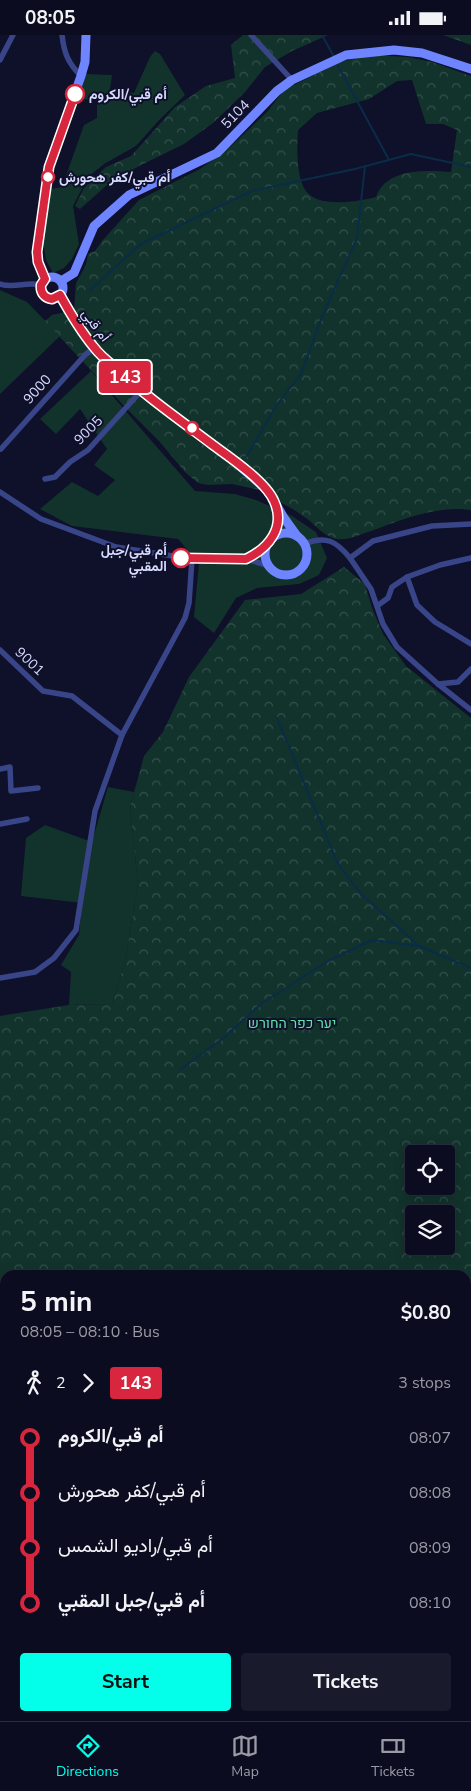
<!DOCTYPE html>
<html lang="en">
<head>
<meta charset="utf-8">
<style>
	:root { --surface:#0b0c1f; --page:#191a2c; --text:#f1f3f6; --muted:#9a9ba4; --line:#2b2c3d; --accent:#03ffe9 }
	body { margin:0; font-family:"Nunito Sans",Vazirmatn,Heebo,sans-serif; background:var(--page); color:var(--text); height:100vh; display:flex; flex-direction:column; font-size:19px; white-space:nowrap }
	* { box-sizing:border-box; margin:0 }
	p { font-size:16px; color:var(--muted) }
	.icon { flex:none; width:28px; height:28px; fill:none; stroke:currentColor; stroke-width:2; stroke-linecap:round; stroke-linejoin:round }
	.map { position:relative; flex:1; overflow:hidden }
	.panel { position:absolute; left:0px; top:1235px; width:471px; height:451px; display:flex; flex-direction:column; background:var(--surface); border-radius:15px 15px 0 0; box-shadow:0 2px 12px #0003,0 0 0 1px var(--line) }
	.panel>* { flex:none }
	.badge { padding:0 10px; border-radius:4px; font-size:18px; line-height:32px }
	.tools { position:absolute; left:405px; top:1110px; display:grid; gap:10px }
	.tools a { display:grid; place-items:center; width:50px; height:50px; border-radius:5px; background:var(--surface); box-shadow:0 2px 12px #0003,0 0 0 1px var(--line); font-size:25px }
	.map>.badge { position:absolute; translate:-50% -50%; box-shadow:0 0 0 2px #fff }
	.legs { display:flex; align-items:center; gap:8px; height:55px; padding:0 20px; font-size:16px }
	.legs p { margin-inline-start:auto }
	.overview { display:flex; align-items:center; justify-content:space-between; height:85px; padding:0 20px }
	h1 { font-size:28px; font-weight:700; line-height:38px }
	.action { display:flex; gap:10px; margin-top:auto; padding:10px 20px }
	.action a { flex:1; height:58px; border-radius:5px; background:var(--accent); color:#111; font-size:20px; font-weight:700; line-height:58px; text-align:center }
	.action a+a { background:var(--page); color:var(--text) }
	ul { padding:0 20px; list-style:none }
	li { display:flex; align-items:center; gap:18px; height:55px; font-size:19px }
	li i { display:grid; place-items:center; width:8px; height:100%; margin:0 6px; background:currentColor }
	li i::after { content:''; width:12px; height:12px; margin:-6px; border:4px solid; border-radius:50%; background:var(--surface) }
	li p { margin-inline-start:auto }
	li:first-child i { background:linear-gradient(#0000 50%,currentColor 0) }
	li:last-child i { background:linear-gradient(currentColor 50%,#0000 0) }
	.status { display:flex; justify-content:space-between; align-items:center; height:35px; padding:0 25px; background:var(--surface); direction:ltr }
	.status svg { height:14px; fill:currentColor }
	.tab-bar { display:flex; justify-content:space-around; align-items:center; height:70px; border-top:1px solid var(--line); background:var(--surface); font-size:14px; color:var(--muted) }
	.tab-bar a { display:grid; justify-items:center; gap:2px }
	.tab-bar .active { color:var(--accent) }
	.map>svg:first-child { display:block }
	.green { fill:#12332c }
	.forest { fill:url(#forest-crowns); fill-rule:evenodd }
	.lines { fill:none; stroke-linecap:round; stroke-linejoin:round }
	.stream { stroke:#092c48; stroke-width:2 }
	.street { stroke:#394589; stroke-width:5.5 }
	.secondary { stroke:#6e85ff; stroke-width:9 }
	.line-1-casing { stroke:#fff; stroke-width:11 }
	.line-1 { stroke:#d7263d; stroke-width:8 }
	.stop-1-dot { fill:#fff; stroke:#d7263d; stroke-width:2.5 }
	.labels { text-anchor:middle; stroke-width:4; stroke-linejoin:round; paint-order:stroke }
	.stop-label { font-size:14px; font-weight:bold; fill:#d7daff; stroke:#0f1029; text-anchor:start }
	.street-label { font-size:14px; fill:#d7daff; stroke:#0f1029 }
	.park-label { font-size:14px; fill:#5ee4a9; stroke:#0f1029 }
</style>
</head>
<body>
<div class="status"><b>08:05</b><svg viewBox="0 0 49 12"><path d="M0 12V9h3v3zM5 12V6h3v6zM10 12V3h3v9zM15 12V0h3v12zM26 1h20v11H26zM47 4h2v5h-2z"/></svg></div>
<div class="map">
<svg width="471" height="1686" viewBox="0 0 471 1686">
	<defs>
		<pattern id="forest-crowns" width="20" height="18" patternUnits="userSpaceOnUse" patternTransform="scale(1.25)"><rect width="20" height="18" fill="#12332c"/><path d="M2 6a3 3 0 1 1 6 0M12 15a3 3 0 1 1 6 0" fill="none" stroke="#34504c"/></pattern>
	</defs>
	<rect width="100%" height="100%" fill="#0f1029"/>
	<g class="green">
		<polygon points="155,16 160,19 185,60 161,83 136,111 104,129 88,142 73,171 79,209 72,224 64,233 53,238 46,225 43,207 51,154 62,152 84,90 97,83 97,65 79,64 86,39 112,40 110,54 134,58 150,22"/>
		<polygon points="0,255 27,267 60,301 0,359"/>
		<polygon points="91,336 195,456 235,459 256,465 292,481 316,497 327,523 319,540 299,549 257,553 236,563 214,598 194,582 199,528 178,504 72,491 40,474 72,447 98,461 115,445 94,430 107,414 80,374 56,399 40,384"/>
		<polygon points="108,752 134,757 130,772 138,849 125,926 112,969 69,970 71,937 61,930 79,900 82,868 21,861 26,803 45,790 92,807"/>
	</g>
	<g class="forest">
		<polygon points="243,0 328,0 292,16 265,32 245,57 213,88 184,109 139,131 107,150 80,174 75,171 84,153 94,143 106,132 131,121 175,72 206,51 235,43 231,10"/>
		<polygon points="443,0 471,0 471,10"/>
		<path d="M 369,20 L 408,22 L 432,27 L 471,41 L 471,475 C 439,470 403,484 374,495 C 363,498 349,506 337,504 C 324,502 316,490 306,483 C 293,473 280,467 266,461 L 269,457 L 232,449 L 208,450 L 198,448 L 185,437 L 159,406 L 126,373 L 45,286 L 52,280 L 74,275 L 76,248 L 86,230 L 88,219 L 95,216 L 102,206 L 139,165 L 200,134 L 230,112 L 267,77 L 284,55 L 340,27 ZM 412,45 L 426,89 L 443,89 L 457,95 L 451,137 C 426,135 386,133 376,162 C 357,167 314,174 304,153 C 296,138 297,110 298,95 L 317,78 L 369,64 L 397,46 Z"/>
		<path d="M 344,532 L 365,549 L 372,573 L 383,599 L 406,631 L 471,683 L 471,1686 L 63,1686 L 62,1681 L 466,1681 L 466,1240 L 5,1240 L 5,1681 L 59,1681 L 54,1686 L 0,1686 L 0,981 L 69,970 L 112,969 L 125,926 L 138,849 L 130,772 L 144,721 L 163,697 L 189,642 L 245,565 L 301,559 ZM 414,1119 L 446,1119 L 446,1151 L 414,1151 ZM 414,1179 L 446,1179 L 446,1211 L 414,1211 Z"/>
	</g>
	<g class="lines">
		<g class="stream">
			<polyline points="322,0 334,22"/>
			<polyline points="337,29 388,123"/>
			<polyline points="90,255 141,209 252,156 355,134 411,119 471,132"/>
			<polyline points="247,421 276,371 301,339 322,282 357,203 365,131"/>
			<polyline points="277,683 338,829 361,859 418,910"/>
			<polyline points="180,1035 222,1004 261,969 328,926 372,905 419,911 471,933"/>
			<polyline points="466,1307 471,1307"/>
			<polyline points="466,1604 471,1606"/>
		</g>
		<g class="street">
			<path d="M 62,0 C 64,18 68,28 81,41"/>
			<polyline points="251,0 292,45"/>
			<polyline points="0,25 13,0"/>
			<path d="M 0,249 C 14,254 27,246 41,250"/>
			<polyline points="1,414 85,320 94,313"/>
			<polyline points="45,444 55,442 70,427 88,415 141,356"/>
			<polyline points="0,457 41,484 116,512 192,524 246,524 266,530 273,535"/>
			<path d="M 304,509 C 326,500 336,506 350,523 L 373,506 L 432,491 L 471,489"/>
			<polyline points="350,523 371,554 383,589 397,612 438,649 458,647 471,634"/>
			<polyline points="246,524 256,519 268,509"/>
			<polyline points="407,542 440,530 471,523"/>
			<polyline points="377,571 388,563 392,552 407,542 417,570 435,587 471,609"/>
			<polyline points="0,615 43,656 72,661 122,700"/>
			<polyline points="438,649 471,675"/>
			<polyline points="0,734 10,732 11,756 38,753"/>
			<polyline points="0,789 27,784"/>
			<polyline points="0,943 35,937 54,923 76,895 95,776 122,700 185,583 189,568 192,524"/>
		</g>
		<g class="secondary">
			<circle cx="52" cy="253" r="11"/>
			<polyline points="45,244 38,227 37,217 49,132 81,41 85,27 86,0"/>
			<polyline points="61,246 74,238 94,191 129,160 217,118 277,56 292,45 346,20 394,15 422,18 471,34"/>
			<polyline points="61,260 70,277 94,313 141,356 235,427 269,457 284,483 297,501"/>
			<circle cx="286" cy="519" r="21"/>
			<path d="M 273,503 C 278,494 280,485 277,475"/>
		</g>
	</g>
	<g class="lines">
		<g class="line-1-casing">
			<path id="line-1" d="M 75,59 L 49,132 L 37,217 L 38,227 L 45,244 L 41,250 C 40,258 45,263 52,264 L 60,260 C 70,278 80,295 93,311 C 99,319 107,326 115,332 C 145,361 180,385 213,410 C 231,423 266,447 274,466 C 286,492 269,513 246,524 L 181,523"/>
		</g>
		<use href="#line-1" class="line-1"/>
	</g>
	<g class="stop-1-dot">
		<circle cx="75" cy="59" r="9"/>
		<circle cx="48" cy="142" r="6"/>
		<circle cx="192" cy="393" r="6"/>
		<circle cx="181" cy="523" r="9"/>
	</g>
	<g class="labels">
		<g class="stop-label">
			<text x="89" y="64">أم قبي/الكروم</text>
			<text x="59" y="147">أم قبي/كفر هحورش</text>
			<text x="167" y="520" text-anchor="end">أم قبي/جبل<tspan x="167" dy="16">المقبي</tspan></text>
		</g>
		<g class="street-label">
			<text transform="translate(235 79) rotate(-46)" y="5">5104</text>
			<text transform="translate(96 290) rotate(53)" y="5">أم قبي</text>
			<text transform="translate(37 354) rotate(-48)" y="5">9000</text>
			<text transform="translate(88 395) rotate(-45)" y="5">9005</text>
			<text transform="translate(30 626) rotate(43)" y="5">9001</text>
		</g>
		<g class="park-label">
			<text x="292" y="993">יער כפר החורש</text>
		</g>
	</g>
</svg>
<div class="tools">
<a><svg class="icon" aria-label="locate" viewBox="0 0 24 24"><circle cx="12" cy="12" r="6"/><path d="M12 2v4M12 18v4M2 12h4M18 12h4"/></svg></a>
<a><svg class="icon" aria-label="layers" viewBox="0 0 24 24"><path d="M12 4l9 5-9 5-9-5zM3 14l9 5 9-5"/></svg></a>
</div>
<b class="badge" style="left:125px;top:342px;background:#d7263d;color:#fff">143</b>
<section class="panel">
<div class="overview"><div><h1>5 min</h1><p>08:05 – 08:10 · Bus</p></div><b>$0.80</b></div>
<div class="legs"><svg class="icon" aria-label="walk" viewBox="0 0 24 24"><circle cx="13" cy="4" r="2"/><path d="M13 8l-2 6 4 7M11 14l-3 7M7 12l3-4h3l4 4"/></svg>2<svg class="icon" aria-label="forward" viewBox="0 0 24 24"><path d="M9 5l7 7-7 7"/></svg><b class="badge" style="background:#d7263d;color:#fff">143</b><p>3 stops</p></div>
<ul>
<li><i style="color:#d7263d"></i><b>أم قبي/الكروم</b><p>08:07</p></li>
<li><i style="color:#d7263d"></i><span>أم قبي/كفر هحورش</span><p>08:08</p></li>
<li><i style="color:#d7263d"></i><span>أم قبي/راديو الشمس</span><p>08:09</p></li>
<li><i style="color:#d7263d"></i><b>أم قبي/جبل المقبي</b><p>08:10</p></li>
</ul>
<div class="action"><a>Start</a><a>Tickets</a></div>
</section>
</div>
<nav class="tab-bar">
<a class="active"><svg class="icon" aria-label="directions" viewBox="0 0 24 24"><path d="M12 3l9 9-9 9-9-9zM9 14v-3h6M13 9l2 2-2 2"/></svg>Directions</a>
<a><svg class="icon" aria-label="map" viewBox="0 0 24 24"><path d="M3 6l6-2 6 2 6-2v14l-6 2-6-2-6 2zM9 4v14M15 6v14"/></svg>Map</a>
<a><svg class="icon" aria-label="tickets" viewBox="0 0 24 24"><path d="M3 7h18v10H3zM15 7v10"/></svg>Tickets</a>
</nav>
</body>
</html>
